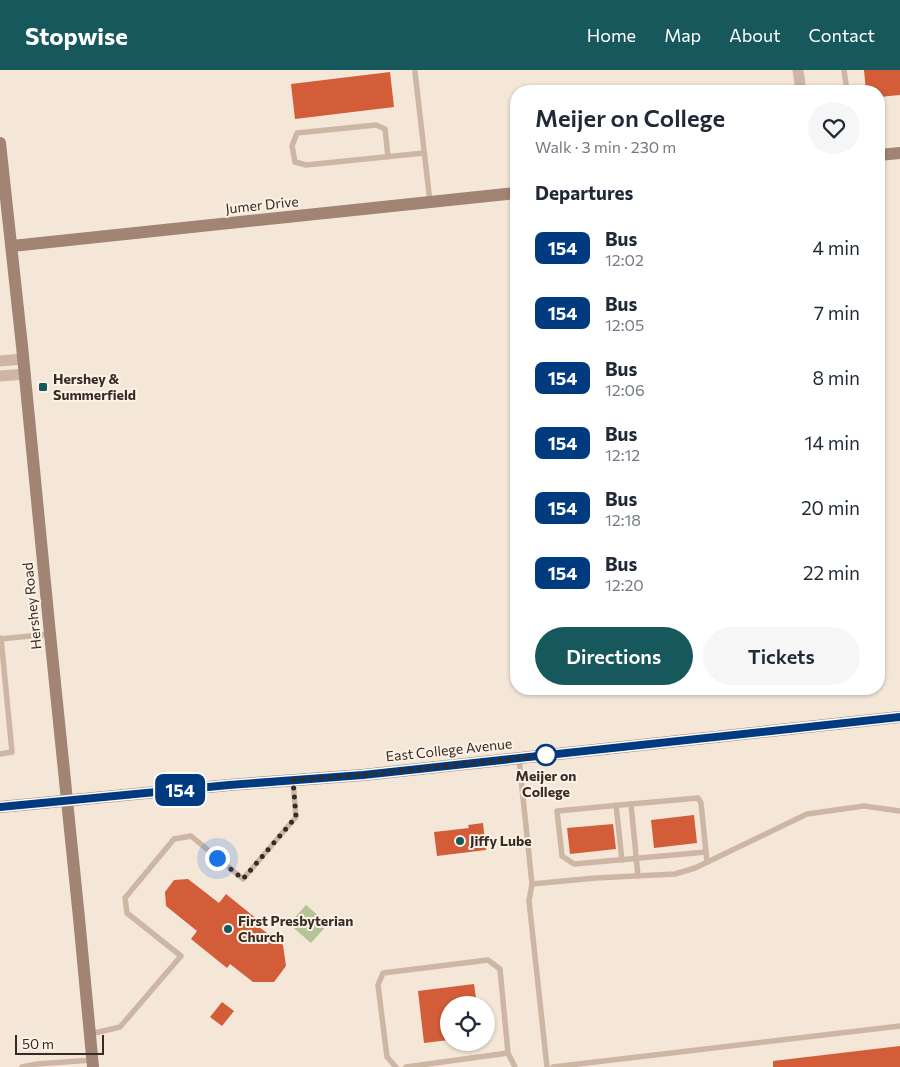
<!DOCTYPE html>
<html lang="en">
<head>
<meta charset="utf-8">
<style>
	:root { --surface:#fff; --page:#f6f6f7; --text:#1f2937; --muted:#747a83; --accent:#17585c }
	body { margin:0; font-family:Commissioner,sans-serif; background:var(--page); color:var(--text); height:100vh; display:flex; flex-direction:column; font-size:19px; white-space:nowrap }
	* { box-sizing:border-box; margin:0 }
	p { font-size:16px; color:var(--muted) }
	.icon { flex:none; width:28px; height:28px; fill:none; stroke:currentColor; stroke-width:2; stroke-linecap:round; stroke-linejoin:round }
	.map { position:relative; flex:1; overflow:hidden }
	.details { position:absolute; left:510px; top:15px; width:375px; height:610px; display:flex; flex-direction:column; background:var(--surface); border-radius:20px; box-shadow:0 1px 4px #0004 }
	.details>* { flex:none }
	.badge { padding:0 10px; border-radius:8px; font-size:18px; line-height:32px }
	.fabs { position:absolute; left:440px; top:926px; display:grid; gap:10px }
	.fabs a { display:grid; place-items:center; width:55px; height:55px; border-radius:50%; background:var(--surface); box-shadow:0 1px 4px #0004; font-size:25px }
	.scale { position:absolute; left:15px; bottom:12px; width:89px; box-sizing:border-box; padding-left:5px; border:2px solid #372b26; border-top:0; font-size:14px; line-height:18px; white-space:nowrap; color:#372b26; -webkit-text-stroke:4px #fbf1e5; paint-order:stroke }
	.you { position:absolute; width:25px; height:25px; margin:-12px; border:4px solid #fff; border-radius:50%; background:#1a73e8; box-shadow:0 0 0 8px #1a73e833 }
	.map>.badge { position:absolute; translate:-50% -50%; box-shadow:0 0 0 2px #fff }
	h2 { padding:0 25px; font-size:19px; line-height:45px }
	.round { display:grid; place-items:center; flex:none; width:52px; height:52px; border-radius:26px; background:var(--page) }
	.head { display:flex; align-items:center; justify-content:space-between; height:85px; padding:0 25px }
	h1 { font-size:24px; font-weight:600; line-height:38px }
	.cta { display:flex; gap:10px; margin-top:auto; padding:10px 25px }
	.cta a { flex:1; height:58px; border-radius:30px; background:var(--accent); color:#fff; font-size:20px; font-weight:600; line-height:58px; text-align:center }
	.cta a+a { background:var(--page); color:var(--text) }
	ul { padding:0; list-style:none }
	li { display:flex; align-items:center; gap:15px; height:65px; padding:0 25px }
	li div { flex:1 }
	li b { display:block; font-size:19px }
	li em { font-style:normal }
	li .badge { min-width:55px; font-weight:700; text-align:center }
	header { display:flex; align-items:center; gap:30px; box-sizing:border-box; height:70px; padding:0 25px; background:var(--accent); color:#fff }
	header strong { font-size:24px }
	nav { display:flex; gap:28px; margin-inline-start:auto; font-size:18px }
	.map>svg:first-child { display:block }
	.green { fill:#b5c497 }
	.building { fill:#d25d38 }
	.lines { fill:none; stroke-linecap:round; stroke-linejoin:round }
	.lane { stroke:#cdb6a3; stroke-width:5.5 }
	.street { stroke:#cdb6a3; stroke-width:11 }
	.secondary { stroke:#a18474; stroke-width:12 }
	.line-casing { stroke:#fff; stroke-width:11 }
	.line { stroke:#003b80; stroke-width:8 }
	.walk { stroke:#372b26; stroke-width:5; stroke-dasharray:0 9 }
	.poi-dot { fill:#17585c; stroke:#fbf1e5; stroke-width:2 }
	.stop-dot { fill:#fff; stroke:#003b80; stroke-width:2.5 }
	.labels { text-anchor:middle; stroke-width:4; stroke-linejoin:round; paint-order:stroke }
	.street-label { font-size:14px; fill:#372b26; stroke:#fbf1e5 }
	.poi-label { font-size:14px; font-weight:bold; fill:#372b26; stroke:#fbf1e5; text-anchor:start }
	.stop-label { font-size:14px; font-weight:bold; fill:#372b26; stroke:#fbf1e5 }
</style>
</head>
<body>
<header>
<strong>Stopwise</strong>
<nav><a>Home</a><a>Map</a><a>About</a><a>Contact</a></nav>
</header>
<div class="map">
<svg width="900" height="997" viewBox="0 0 900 997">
	<rect width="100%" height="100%" fill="#f4e7d8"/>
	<polygon class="green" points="306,835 328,854 311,873 289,854"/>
	<g class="building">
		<polygon points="864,0 900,0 900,25 879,27 879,21 866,21"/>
		<polygon points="390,2 394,37 295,49 291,14"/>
		<polygon points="694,745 697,773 654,778 651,750"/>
		<polygon points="483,753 486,780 437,786 434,762 469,758 468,755"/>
		<polygon points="613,754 616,779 570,784 567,758"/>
		<polygon points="188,809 219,833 226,824 262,853 259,857 283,875 286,896 274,912 253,912 230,894 227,898 191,869 197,861 166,836 165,822 174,810"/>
		<polygon points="474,914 477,935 449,935 449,970 424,973 418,921"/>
		<polygon points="222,932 234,941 222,956 210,947"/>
		<polygon points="900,976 900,997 773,997 773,991"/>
	</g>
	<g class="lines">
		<g class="lane">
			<polyline points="844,0 847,21"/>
			<polyline points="415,2 430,132"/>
			<polyline points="388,87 385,59 376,55 297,63 292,76 295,92 306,95 424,83"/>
			<polyline points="0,569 50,564"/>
			<polyline points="0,684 12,682 1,568"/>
			<polyline points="519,689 532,814 529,831 547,997"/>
			<polyline points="631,734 557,741 562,786 574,794 706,782"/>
			<polyline points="616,735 622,790"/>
			<polyline points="638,806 631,734 698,728 701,733 707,792"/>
			<polyline points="532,814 595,808 675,804 695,798 807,744 864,736 900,741"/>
			<polyline points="90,964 120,957 181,886 127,843 125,828 174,769 191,766 243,809 296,747 293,711"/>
			<polyline points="22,997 37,994 92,990"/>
			<polyline points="396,997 387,987 378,915 383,903 488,890 500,899 508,983 515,997"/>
			<polyline points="406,997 508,983"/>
			<polyline points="553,997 900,956"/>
		</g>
		<g class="street">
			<polyline points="798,0 801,21"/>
			<polyline points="0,291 23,289"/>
			<polyline points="0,306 25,304"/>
		</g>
		<g class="secondary">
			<polyline points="0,73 22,276 50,564 79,848 93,997"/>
			<polyline points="879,85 900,83"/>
			<polyline points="12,176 516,123"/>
			<polyline points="0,737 229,715 363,705 900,647"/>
		</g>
	</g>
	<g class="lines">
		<g class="line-casing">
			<polyline id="line" points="0,737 229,715 363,705 900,647"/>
		</g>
		<use href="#line" class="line"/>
		<polyline class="walk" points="217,788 243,809 296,747 293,710 363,705 546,685"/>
	</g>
	<g class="poi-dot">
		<rect x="38" y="312" width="10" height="10" rx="2.5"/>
		<circle cx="460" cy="771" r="5"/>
		<circle cx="228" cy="859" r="5"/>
	</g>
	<circle class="stop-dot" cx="546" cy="685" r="10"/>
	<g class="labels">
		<g class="street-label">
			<text transform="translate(262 135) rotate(-6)" y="5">Jumer Drive</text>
			<text transform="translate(32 536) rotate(-96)" y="5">Hershey Road</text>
			<text transform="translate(449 680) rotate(-6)" y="5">East College Avenue</text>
		</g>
		<g class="poi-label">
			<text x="53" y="314">Hershey &amp;<tspan x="53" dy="16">Summerfield</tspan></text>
			<text x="470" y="776">Jiffy Lube</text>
			<text x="238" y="856">First Presbyterian<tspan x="238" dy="16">Church</tspan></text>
		</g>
		<g class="stop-label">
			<text x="546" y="711">Meijer on<tspan x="546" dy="16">College</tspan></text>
		</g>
	</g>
</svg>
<div class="fabs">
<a><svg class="icon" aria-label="locate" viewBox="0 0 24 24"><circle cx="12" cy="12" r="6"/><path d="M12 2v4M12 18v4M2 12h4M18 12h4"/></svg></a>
</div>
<div class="scale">50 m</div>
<div class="you" style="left:217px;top:788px"></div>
<b class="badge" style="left:180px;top:720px;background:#003b80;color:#fff">154</b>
<section class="details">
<div class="head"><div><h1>Meijer on College</h1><p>Walk · 3 min · 230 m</p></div><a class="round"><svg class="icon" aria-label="heart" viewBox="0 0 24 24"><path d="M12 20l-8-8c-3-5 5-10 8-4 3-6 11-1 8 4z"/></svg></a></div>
<h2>Departures</h2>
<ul>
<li><span class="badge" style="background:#003b80;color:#fff">154</span><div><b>Bus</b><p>12:02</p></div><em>4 min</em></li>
<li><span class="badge" style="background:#003b80;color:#fff">154</span><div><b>Bus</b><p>12:05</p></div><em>7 min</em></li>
<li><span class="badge" style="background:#003b80;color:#fff">154</span><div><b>Bus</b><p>12:06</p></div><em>8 min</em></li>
<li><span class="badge" style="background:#003b80;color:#fff">154</span><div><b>Bus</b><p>12:12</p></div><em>14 min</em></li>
<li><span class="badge" style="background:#003b80;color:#fff">154</span><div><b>Bus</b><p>12:18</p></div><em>20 min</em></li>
<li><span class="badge" style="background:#003b80;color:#fff">154</span><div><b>Bus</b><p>12:20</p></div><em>22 min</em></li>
</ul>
<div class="cta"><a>Directions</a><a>Tickets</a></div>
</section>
</div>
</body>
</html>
